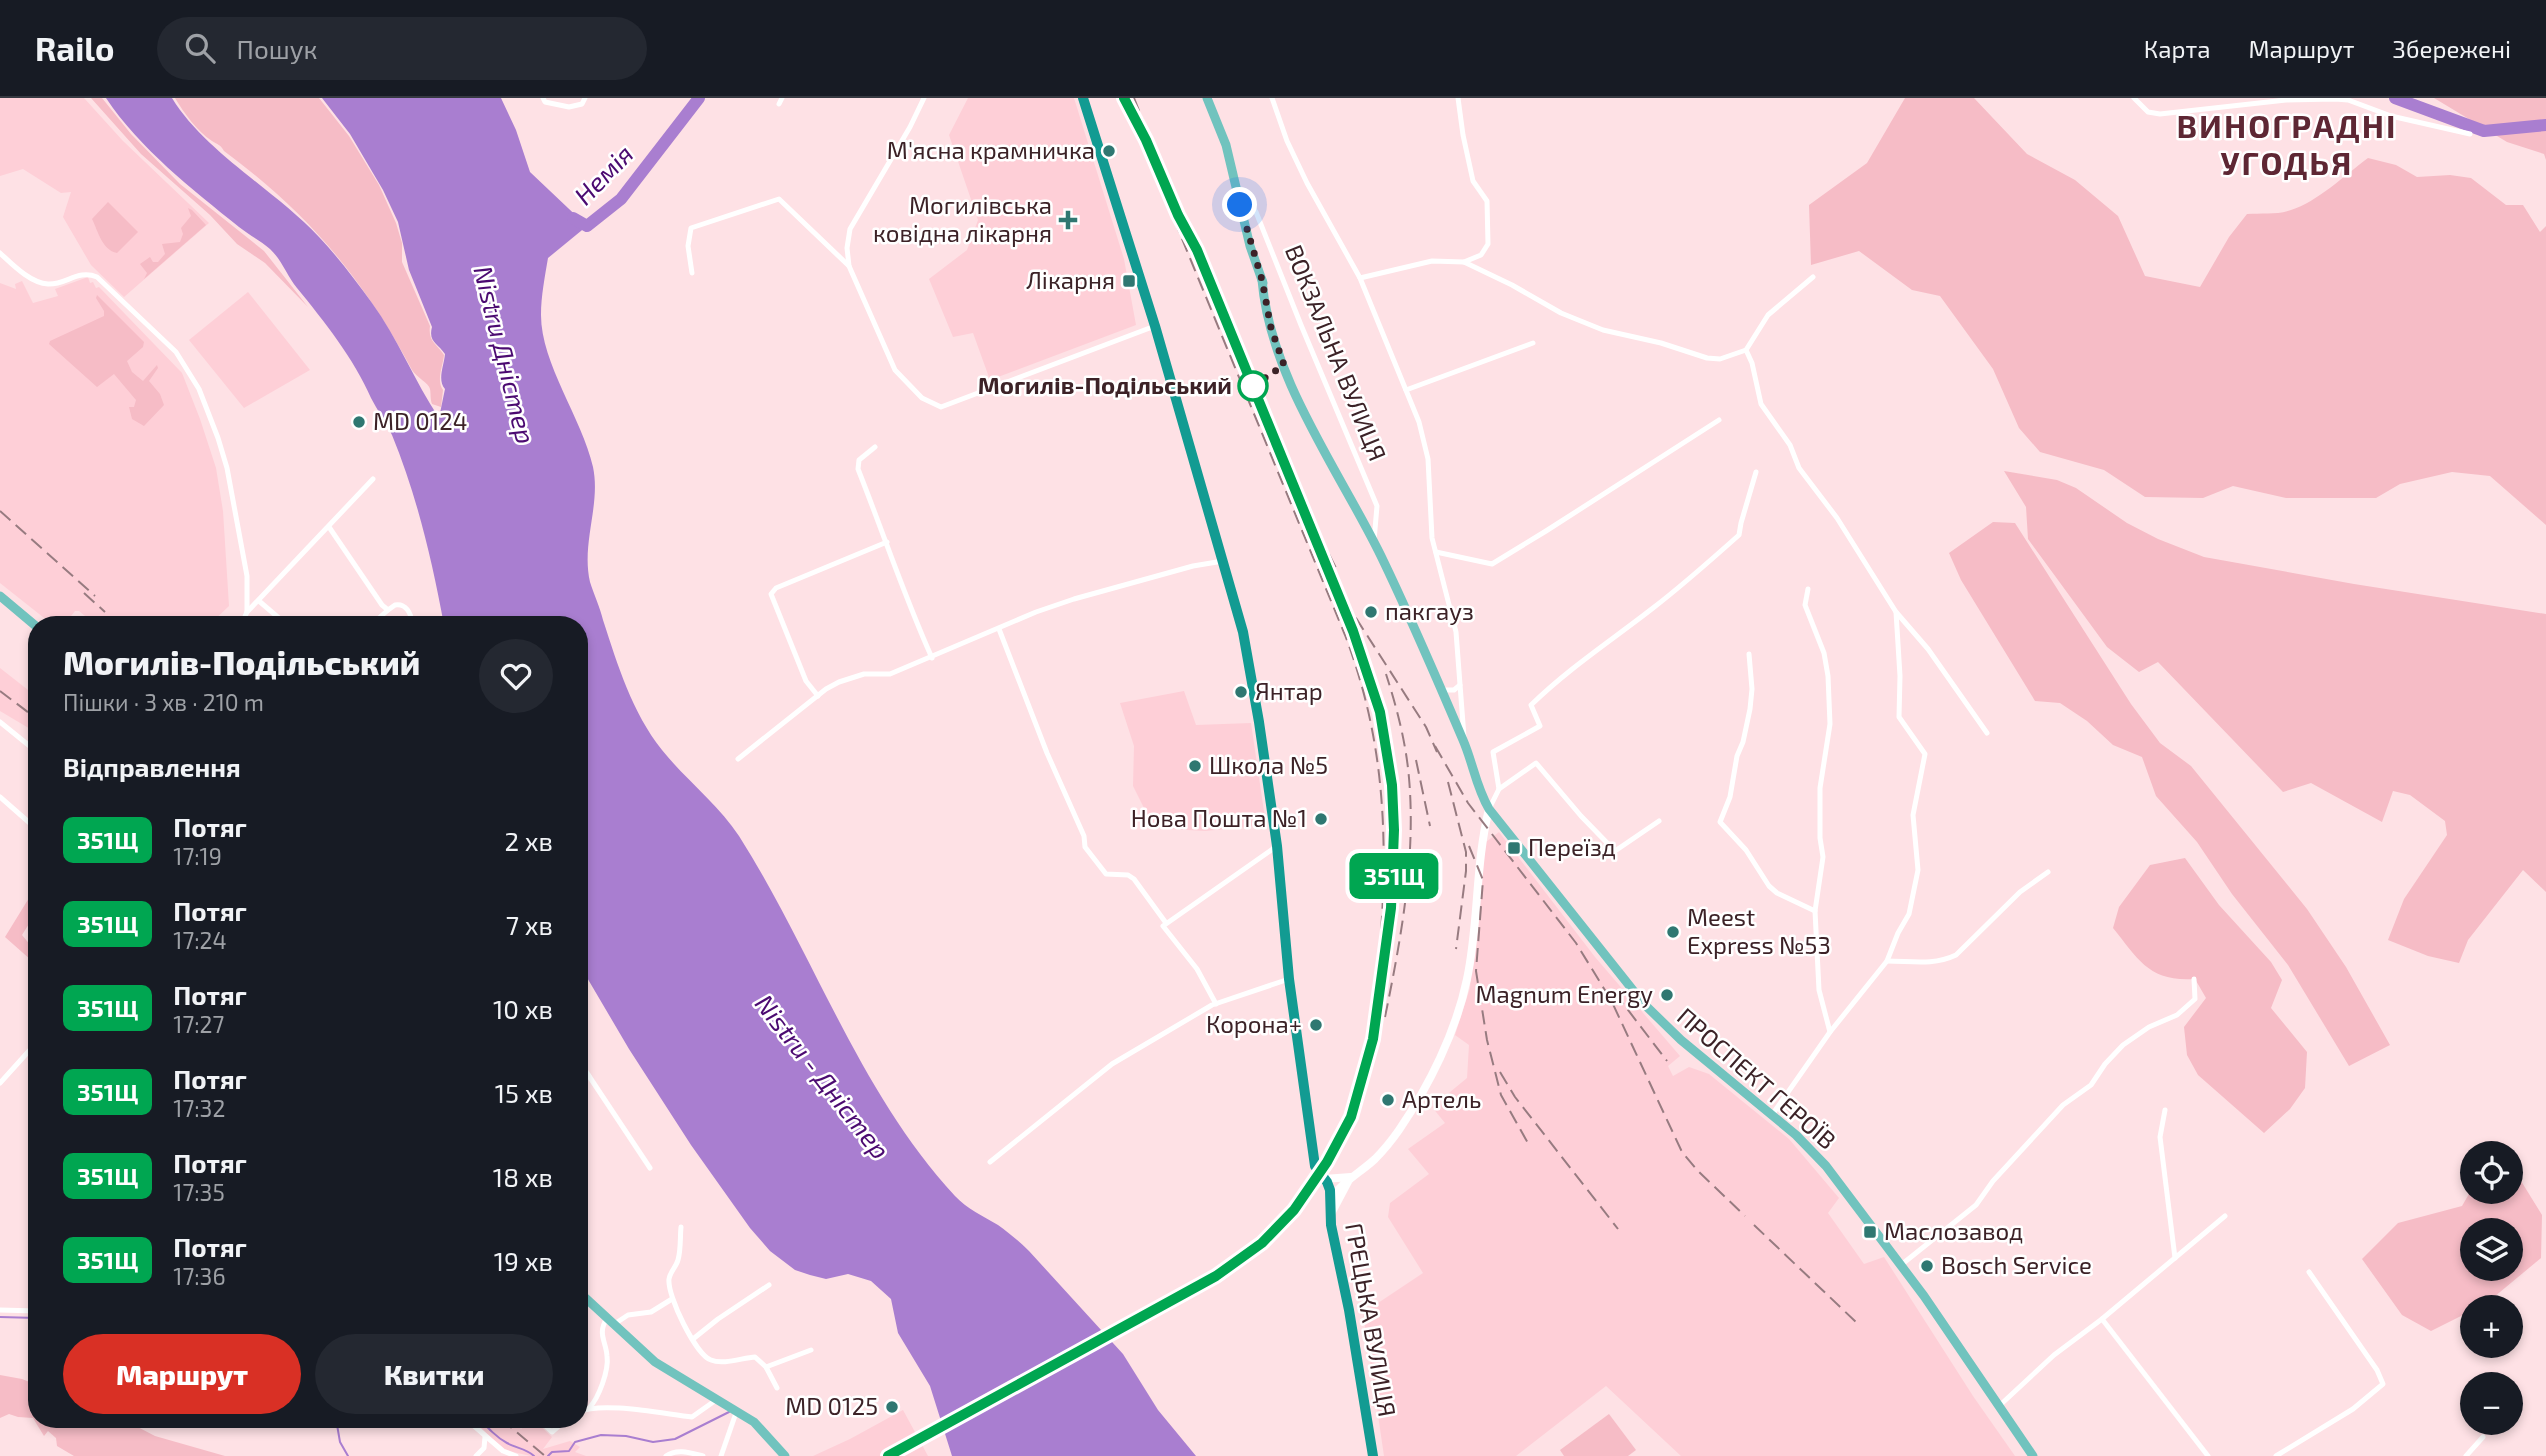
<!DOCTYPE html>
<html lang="uk">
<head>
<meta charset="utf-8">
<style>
	:root { --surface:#171b24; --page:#242831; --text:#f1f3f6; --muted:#9ea1a6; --line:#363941; --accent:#d93025 }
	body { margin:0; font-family:"Exo 2",sans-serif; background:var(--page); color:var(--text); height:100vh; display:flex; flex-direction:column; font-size:26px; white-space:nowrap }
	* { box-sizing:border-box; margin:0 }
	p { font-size:23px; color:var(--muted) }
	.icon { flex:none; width:38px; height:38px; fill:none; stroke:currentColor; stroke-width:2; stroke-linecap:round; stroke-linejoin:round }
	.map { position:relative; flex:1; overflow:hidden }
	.drawer { position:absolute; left:28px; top:518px; width:560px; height:812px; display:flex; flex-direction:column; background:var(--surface); border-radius:28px; box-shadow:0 4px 10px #0003 }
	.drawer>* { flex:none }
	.badge { padding:0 14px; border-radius:10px; font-size:24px; line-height:46px }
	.buttons { position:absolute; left:2460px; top:1043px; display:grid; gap:14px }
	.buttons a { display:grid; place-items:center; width:63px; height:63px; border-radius:50%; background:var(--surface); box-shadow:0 4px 10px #0003; font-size:35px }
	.you { position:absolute; width:35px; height:35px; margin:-18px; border:5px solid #fff; border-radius:50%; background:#1a73e8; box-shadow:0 0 0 10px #1a73e833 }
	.map>.badge { position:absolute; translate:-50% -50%; box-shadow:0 0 0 4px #fff }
	h2 { padding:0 35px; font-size:26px; line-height:63px }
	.round { display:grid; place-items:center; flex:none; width:74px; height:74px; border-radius:37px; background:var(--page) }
	.head { display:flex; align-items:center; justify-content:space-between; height:119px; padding:0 35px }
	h1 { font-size:33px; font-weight:800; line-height:52px }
	.cta { display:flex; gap:14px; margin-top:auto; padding:14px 35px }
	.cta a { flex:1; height:80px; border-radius:42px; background:var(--accent); color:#fff; font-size:28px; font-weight:800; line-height:80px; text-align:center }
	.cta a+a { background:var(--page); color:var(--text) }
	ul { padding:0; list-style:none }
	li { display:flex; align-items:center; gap:21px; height:84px; padding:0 35px }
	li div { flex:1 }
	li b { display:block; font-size:26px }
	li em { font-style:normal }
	li .badge { min-width:77px; font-weight:700; text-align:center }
	header { display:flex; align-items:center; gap:42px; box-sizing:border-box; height:98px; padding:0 35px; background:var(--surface); border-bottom:2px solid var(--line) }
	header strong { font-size:33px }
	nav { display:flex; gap:38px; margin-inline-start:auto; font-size:24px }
	.search { width:490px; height:63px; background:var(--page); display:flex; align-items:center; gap:18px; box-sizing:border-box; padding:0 24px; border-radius:38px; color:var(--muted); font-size:26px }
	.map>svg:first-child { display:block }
	.built { fill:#fecfd7 }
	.green { fill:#f6bcc6; fill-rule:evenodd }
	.water { fill:#a97ed0 }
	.pier { fill:#fee1e5 }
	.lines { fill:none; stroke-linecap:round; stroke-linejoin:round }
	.stream { stroke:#a97ed0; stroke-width:2 }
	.river { stroke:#a97ed0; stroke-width:12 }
	.street { stroke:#fff; stroke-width:5 }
	.secondary { stroke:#fff; stroke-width:8 }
	.primary { stroke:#71c3be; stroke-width:9 }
	.highway { stroke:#129b92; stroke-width:10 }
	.rail { stroke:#977b80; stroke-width:2; stroke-dasharray:14 7; stroke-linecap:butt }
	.line-casing { stroke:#fff; stroke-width:16 }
	.line { stroke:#00a651; stroke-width:10 }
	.walk { stroke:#3c2227; stroke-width:7; stroke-dasharray:0 12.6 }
	.poi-dot { fill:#2f7771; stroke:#fff; stroke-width:2.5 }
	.stop-dot { fill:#fff; stroke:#00a651; stroke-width:3.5 }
	.labels { text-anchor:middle; stroke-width:5; stroke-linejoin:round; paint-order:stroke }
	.poi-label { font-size:24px; fill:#3c2227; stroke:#fff; text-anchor:start }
	.street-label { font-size:24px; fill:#3c2227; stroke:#fff }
	.stop-label { font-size:24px; font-weight:bold; fill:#3c2227; stroke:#fff; text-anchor:end }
	.water-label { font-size:26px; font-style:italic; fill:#4b0a71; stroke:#fff }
	.district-label { font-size:32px; font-weight:bold; letter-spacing:2px; fill:#5e2734; stroke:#fff }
</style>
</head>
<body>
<header>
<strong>Railo</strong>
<div class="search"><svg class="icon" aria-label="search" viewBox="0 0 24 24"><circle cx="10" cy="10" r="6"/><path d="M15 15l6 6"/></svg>Пошук</div>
<nav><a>Карта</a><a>Маршрут</a><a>Збережені</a></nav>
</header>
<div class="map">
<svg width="2546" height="1358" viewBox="0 0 2546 1358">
	<rect width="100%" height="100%" fill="#fee1e5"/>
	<g class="built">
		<polygon points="0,0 84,0 123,43 209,125 124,199 91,167 63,119 71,94 61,95 23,71 0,78"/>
		<polygon points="968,0 1074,0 1124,161 1136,227 990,282 973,235 953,239 929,181 967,152 978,122 949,37"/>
		<polygon points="88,179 90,185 93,184 96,190 99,189 182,275 200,321 216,370 223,413 229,508 209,527 96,527 79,513 75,513 64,527 53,527 0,485 0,185 16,191 15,186 22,183 33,205 58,198 55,191"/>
		<polygon points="248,194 310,272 244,310 189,242"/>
		<polygon points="0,570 37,599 37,635 0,613"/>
		<polygon points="1184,593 1196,627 1251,625 1266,727 1205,733 1154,730 1133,688 1134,648 1120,605"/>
		<polygon points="1499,734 1595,859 1680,958 1668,968 1673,978 1689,969 1709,976 1789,1041 1839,1100 1828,1115 1864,1166 1884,1159 1973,1298 2015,1358 1681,1358 1606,1288 1516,1358 1384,1358 1363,1215 1423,1175 1388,1119 1390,1105 1429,1076 1408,1051 1445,1025 1432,1009 1467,980 1469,947 1455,937 1470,890 1482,747"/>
		<polygon points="903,1312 928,1358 813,1358 850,1341"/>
		<polygon points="473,1321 515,1321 513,1324 521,1331 533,1321 552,1339 543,1351 570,1343 580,1349 575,1354 586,1358 531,1358 513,1354 501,1350"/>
	</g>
	<g class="green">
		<polygon points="91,0 102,0 131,36 180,86 264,153 308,209 265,165 237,146 210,117 141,56"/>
		<path d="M 175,0 L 319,0 L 349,38 L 379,87 L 396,125 L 402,145 L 402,164 L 430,228 C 428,244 436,245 444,257 C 443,268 436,282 443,292 L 441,309 L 432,306 C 430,300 431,297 430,291 C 429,285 416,279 412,272 C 363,180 308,115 224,53 C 220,46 218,47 212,43 C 197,33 184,15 175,0 Z"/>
		<path d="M 1905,0 L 1974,0 L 2027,56 L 2075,82 L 2118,118 L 2145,178 L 2200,189 L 2229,139 L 2247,116 C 2261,115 2278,117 2291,112 C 2317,104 2345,77 2368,60 L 2396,67 L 2417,79 L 2450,77 L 2471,80 L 2506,107 L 2523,107 L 2540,134 L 2546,128 L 2546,427 L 2490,378 L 2452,374 L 2400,386 L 2376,400 L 2286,400 L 2233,388 L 2203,400 L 2145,399 L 2104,372 L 2040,354 L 2019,330 L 1993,271 L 1940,198 L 1912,192 L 1859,153 L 1811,167 L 1809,107 L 1867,65 Z"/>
		<polygon points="2434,0 2546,0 2546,62 2544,56 2507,44"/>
		<path d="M 108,104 L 138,134 L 117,155 C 102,152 98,133 92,121 Z"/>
		<polygon points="188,110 192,112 206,127 144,181 147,175 140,166 150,159 153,164 158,164 165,156 162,146 180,144 183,136 181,130 191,118"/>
		<polygon points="97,197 144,244 143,249 127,263 132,274 143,283 157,267 158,270 149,283 160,296 164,307 144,328 132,321 129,309 134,309 136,302 114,276 97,289 49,246 50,243 104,218 104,213 96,200"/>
		<polygon points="2004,373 2057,382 2076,390 2127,425 2158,441 2204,459 2354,486 2546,516 2546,794 2523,772 2468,842 2459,865 2428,858 2388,842 2404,801 2447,737 2445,723 2410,697 2393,693 2382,724 2311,685 2283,694 2158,564 2139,574 2107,549 2028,441 2026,409"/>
		<polygon points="1993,424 2015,425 2131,606 2160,645 2191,668 2307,811 2346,869 2390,947 2349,968 2288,867 2232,796 2197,744 2156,698 2142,659 2113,647 2087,623 2060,605 2035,603 1961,482 1949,455"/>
		<path d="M 2185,760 L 2219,807 L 2271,864 L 2282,882 L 2271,910 L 2307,954 L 2305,990 L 2290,1011 L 2264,1035 L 2198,977 L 2187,957 L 2184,929 L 2206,900 L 2195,881 C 2149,884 2139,862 2113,830 L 2119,809 L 2150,767 Z"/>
		<polygon points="37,787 37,813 22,837 36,854 31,862 5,839"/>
		<path d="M 2511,1077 L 2521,1083 L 2542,1117 L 2541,1160 L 2488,1204 L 2473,1209 L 2473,1212 L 2431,1233 L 2402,1217 L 2362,1161 L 2398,1125 L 2462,1108 L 2473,1089 L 2473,1094 L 2511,1094 ZM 2473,1132 L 2511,1132 L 2511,1171 L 2473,1171 Z"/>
		<polygon points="0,1277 22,1281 37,1287 37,1321 126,1323 155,1338 225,1358 74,1358 57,1348 56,1340 48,1333 44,1338 33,1320 18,1319 9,1316 0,1320"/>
		<polygon points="1609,1316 1636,1352 1628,1358 1564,1358 1560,1352"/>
	</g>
	<path class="water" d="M 106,0 L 172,0 C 205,54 275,92 319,139 C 338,159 356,183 372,205 C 397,239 415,284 439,320 L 445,291 C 437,282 444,268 445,256 C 438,245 428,244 432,229 L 409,172 L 398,124 L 383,92 L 350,36 L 322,0 L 501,0 L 516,32 L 530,74 L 587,128 L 548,160 C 545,178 541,198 541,217 C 541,266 582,320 593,369 C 601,407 581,445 590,484 C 594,497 600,509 603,522 C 618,568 632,614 662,652 C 686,682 718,706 739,738 C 814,856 859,994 955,1098 C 967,1111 983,1118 998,1127 C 1009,1135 1019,1143 1029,1153 L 1123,1256 L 1158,1312 L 1196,1358 L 952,1358 L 930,1288 L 898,1235 L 891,1201 L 871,1183 L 848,1176 L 826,1181 L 810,1177 L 795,1172 L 770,1153 L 750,1130 L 691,1047 L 629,951 L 579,866 L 579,527 L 444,527 C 432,462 417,398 392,337 C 386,324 377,312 371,300 C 354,261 324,223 297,190 C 287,178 282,162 270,151 C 261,143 249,137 239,129 C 192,91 140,51 106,0 Z"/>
	<polygon class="pier" points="1108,1234 1112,1238 940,1332 938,1327"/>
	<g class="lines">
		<g class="stream">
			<polyline points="0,1219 37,1220"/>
			<polyline points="336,1321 340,1344 348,1358"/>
			<path d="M 480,1321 C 488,1330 496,1339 507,1345 C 516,1350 527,1351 534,1358"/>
			<polyline points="548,1358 552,1354 569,1353 575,1344 601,1337 626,1338 653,1344 675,1341 729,1314"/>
		</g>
		<g class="river">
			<polyline points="2395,0 2484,33 2546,27"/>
			<polyline points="573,120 587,128 621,101 699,0"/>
		</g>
		<g class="street">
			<polyline points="543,0 545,4 569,9 582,6 585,0"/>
			<polyline points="924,0 910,29 850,131 847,150 849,168 895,272 922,300 941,309 1155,228"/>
			<polyline points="1272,0 1287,43 1307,85 1360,180 1419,324 1428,361 1432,440 1456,534 1464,639"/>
			<polyline points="1458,0 1463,37 1473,83 1487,103 1488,146 1481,157 1464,164"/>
			<polyline points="2134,0 2148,14 2160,16 2286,2 2335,1 2348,2 2391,18 2470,36"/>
			<polyline points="779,6 782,0"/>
			<polyline points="1237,88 1256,114 1301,227 1377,408 1374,443"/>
			<path d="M 0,155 C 12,166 30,185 48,186 C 66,187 78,171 97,179 L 176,254 L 199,291 L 218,340 L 227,370 L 247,478 L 247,514 L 241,527"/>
			<polyline points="692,175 688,148 691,130 779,101 849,168"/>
			<polyline points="1813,179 1768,217 1746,252 1752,265 1761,306 1790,347 1799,370 1837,420 1896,514 1928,551 1987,635"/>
			<polyline points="1360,180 1432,163 1464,164 1512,187 1561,215 1603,232 1661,245 1707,260 1720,261 1746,252"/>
			<polyline points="1406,292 1533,245"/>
			<path d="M 875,349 L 859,362 L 858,371 C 883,434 904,498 932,560"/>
			<path d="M 329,429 L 382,507 L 388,512 L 395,507 C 407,505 411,516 413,527"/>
			<polyline points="1436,454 1492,466 1546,433 1719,322"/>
			<polyline points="1808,491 1805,507 1824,555 1828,578 1830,626 1820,690 1820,740 1823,759 1815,813 1819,892 1830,934"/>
			<polyline points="259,503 287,527"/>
			<polyline points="247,514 373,381"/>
			<polyline points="371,527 388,512"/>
			<polyline points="999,531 1047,655 1084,738 1085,749 1106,776 1128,777 1134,781 1166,825"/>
			<polyline points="1749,556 1752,591 1750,611 1743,644 1737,658 1730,699 1720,724 1746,752 1769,788 1777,795 1815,813"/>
			<polyline points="1441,592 1454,592 1460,587"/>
			<polyline points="818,598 806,583 771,496 776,490 887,444"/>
			<polyline points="0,624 37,654"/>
			<polyline points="738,661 826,591 839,584 864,576 890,576 1036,514 1074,501 1193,468 1223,463"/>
			<polyline points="1499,691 1536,665 1581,718 1615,753 1659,723"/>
			<polyline points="0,699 32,727"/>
			<path d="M 1489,711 L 1499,691 L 1493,654 L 1540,628 L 1531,607 C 1569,570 1612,542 1653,510 C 1683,487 1711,462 1739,437 L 1741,425 L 1756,374"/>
			<path d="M 1887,863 C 1911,863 1933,868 1956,857 L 2020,794 L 2048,774"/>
			<polyline points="1216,906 1197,871 1163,828 1277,748"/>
			<polyline points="579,963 650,1070"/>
			<polyline points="579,984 589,978"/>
			<polyline points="0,985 37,944"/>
			<polyline points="2165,1012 2160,1039 2175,1160"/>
			<polyline points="1772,1017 1830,934 1887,863 1898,835 1909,816 1918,772 1913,717 1925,656 1899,619 1900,578 1896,514"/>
			<polyline points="990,1064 1112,966 1212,907 1289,881"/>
			<path d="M 681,1129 C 680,1139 681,1152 678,1162 C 676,1169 670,1174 669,1181 C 667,1198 696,1257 711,1262 C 723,1267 742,1260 755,1259 L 766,1269 L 777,1290"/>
			<polyline points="1901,1167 1976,1107 1993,1083 2063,1007 2091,987 2105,966 2123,947 2149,929 2177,917 2195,901 2194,881"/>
			<polyline points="0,1212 37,1213"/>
			<polyline points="2102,1221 2208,1358"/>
			<polyline points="613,1227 628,1217 651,1214 672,1201"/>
			<polyline points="693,1241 718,1221 769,1187"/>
			<polyline points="766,1269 811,1252"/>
			<polyline points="1998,1309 2054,1257 2102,1221 2225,1118"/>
			<path d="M 589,1310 C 599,1300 609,1272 607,1258 C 606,1243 597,1236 607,1220"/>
			<path d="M 579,1314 C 602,1303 664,1316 692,1319 L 716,1302"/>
			<polyline points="466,1321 503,1353 516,1358"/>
			<polyline points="538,1321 552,1334 567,1321"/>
			<polyline points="476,1358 484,1350 485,1339"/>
			<path d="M 666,1358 C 677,1350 691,1355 703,1358"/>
			<polyline points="721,1358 737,1312"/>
			<polyline points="2276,1358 2353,1311 2383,1286 2377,1272 2309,1174"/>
			<polyline points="2466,1358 2483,1339"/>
		</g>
		<g class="secondary">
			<polyline points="1324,1081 1351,1079"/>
			<path d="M 1331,1100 C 1343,1083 1360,1075 1375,1061 C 1383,1053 1392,1042 1399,1032 C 1429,988 1456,934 1467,881 C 1479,825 1475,767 1489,711"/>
			<polyline points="1331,1116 1349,1082"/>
		</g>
		<g class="primary">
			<polyline points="1207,0 1226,47 1250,148 1263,185"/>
			<path d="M 1262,182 C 1270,280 1339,372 1381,458 C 1410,518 1437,581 1463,642 C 1473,665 1476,689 1489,711 L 1644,906 L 1681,942 L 1796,1037 L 1826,1068 L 1924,1198 L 2033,1358"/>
			<polyline points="0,498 37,529"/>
			<polyline points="579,1194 655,1264 754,1324 785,1358"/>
		</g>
		<polyline class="highway" points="1083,0 1155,228 1243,534 1259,624 1277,748 1289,881 1315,1068 1327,1084 1330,1092 1331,1127 1349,1212 1373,1358"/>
		<g class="rail">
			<polyline points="1134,0 1152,45"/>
			<polyline points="1291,382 1337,472"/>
			<polyline points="0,413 95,498"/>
			<polyline points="1325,465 1354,517 1426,629 1437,654"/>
			<polyline points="84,495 105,514"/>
			<polyline points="1374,592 1385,640"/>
			<polyline points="0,593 37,621"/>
			<polyline points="1435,648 1468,705 1576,845 1611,902 1682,1054 1698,1073 1745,1118"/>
			<polyline points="1416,662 1430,728"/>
			<polyline points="1448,684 1466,754 1466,773 1456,851"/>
			<polyline points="1469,748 1483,782 1476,873 1487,942 1501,997 1529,1047"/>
			<polyline points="1615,895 1667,963"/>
			<path d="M 1385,919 C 1401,841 1416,760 1409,680 C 1406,645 1397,610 1386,576"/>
			<polyline points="1500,974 1515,999 1618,1131"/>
			<polyline points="1754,1127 1857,1225"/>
			<polyline points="501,1321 545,1358"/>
			<path d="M 888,1358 L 1216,1178 C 1299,1128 1358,1038 1373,942 C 1379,907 1379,871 1381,835 C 1388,730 1383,637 1345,537 L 1157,80 L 1119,0"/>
		</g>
	</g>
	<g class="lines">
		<g class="line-casing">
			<polyline id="line" points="888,1358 1216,1178 1262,1145 1294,1112 1327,1064 1351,1019 1373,941 1391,810 1394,732 1392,687 1380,614 1353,533 1197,152 1178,117 1146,42 1124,0"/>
		</g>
		<use href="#line" class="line"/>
		<polyline class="walk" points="1240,107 1262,182 1271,230 1284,267 1253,288"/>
	</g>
	<g class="poi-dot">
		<circle cx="1109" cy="53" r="7"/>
		<path d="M1064.5 111.5h7v7h7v7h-7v7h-7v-7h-7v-7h7z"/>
		<rect x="1122" y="176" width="14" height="14" rx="3.5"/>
		<circle cx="359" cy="324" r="7"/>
		<circle cx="1371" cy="514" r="7"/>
		<circle cx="1241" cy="594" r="7"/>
		<circle cx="1195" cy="668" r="7"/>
		<circle cx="1321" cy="721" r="7"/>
		<rect x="1507" y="743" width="14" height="14" rx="3.5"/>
		<circle cx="1673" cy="834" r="7"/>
		<circle cx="1667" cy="897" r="7"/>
		<circle cx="1316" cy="927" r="7"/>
		<circle cx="1388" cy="1002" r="7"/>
		<rect x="1863" y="1127" width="14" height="14" rx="3.5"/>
		<circle cx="1927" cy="1168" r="7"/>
		<circle cx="892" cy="1309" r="7"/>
	</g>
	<circle class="stop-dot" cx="1253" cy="288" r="14"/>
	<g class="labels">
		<g class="poi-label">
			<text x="1095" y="61" text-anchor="end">М'ясна крамничка</text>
			<text x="1052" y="116" text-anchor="end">Могилівська<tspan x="1052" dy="28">ковідна лікарня</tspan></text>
			<text x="1115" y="191" text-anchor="end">Лікарня</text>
			<text x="373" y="332">MD 0124</text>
			<text x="1385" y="522">пакгауз</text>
			<text x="1255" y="602">Янтар</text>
			<text x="1209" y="676">Школа №5</text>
			<text x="1307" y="729" text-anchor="end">Нова Пошта №1</text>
			<text x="1528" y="758">Переїзд</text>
			<text x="1687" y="828">Meest<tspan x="1687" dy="28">Express №53</tspan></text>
			<text x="1653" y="905" text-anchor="end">Magnum Energy</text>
			<text x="1302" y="935" text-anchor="end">Корона+</text>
			<text x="1402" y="1010">Артель</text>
			<text x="1884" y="1142">Маслозавод</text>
			<text x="1941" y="1176">Bosch Service</text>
			<text x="878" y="1317" text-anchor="end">MD 0125</text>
		</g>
		<g class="street-label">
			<text transform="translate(1335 255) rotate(68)" y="8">ВОКЗАЛЬНА ВУЛИЦЯ</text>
			<text transform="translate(1756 981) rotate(41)" y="8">ПРОСПЕКТ ГЕРОЇВ</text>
			<text transform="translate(1370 1222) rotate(80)" y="8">ГРЕЦЬКА ВУЛИЦЯ</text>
		</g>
		<g class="stop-label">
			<text x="1232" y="296">Могилів-Подільський</text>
		</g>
		<g class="water-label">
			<text transform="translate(604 77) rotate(-46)" y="9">Немія</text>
			<text transform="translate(504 257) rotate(76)" y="9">Nistru Дністер</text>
			<text transform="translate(822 979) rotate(52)" y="9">Nistru - Дністер</text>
		</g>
		<g class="district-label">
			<text x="2287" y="40">ВИНОГРАДНІ<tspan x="2287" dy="37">УГОДЬЯ</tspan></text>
		</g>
	</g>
</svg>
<div class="buttons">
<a><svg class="icon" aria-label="locate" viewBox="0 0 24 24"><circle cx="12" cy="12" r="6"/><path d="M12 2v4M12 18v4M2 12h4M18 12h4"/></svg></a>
<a><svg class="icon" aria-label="layers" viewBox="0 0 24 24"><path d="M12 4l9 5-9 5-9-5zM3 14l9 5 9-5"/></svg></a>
<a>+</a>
<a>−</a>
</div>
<div class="you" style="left:1240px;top:107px"></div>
<b class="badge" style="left:1394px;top:778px;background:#00a651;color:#fff">351Щ</b>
<section class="drawer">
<div class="head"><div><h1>Могилів-Подільський</h1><p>Пішки · 3 хв · 210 m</p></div><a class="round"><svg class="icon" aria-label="heart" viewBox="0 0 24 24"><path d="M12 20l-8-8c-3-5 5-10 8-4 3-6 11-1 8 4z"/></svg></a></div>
<h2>Відправлення</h2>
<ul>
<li><span class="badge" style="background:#00a651;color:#fff">351Щ</span><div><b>Потяг</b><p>17:19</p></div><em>2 хв</em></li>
<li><span class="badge" style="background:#00a651;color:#fff">351Щ</span><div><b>Потяг</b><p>17:24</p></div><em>7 хв</em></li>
<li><span class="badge" style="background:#00a651;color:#fff">351Щ</span><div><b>Потяг</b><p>17:27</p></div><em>10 хв</em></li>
<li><span class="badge" style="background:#00a651;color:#fff">351Щ</span><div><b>Потяг</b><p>17:32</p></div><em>15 хв</em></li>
<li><span class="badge" style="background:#00a651;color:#fff">351Щ</span><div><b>Потяг</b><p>17:35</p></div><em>18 хв</em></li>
<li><span class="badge" style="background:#00a651;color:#fff">351Щ</span><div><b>Потяг</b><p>17:36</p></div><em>19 хв</em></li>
</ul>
<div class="cta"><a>Маршрут</a><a>Квитки</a></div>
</section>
</div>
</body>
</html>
